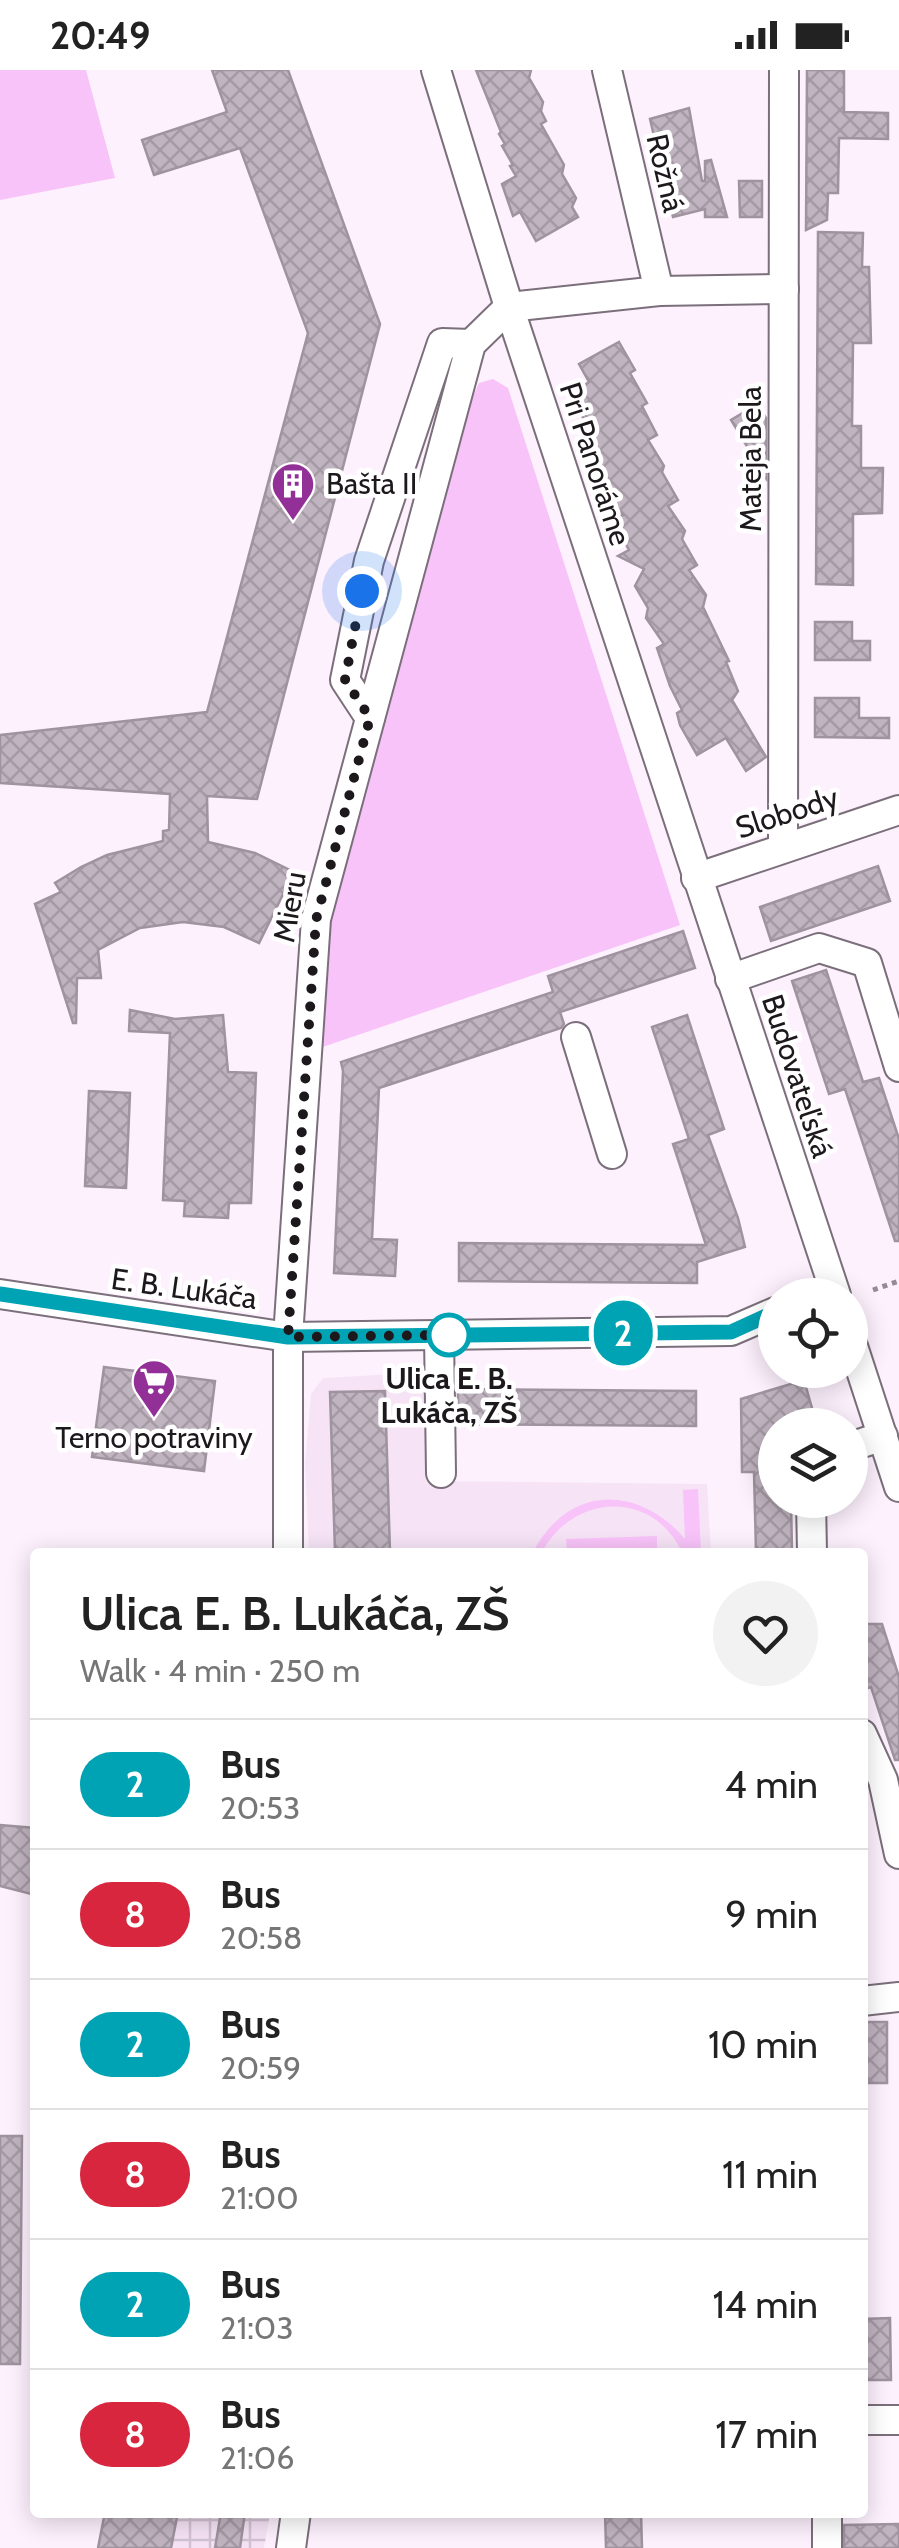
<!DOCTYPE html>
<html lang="en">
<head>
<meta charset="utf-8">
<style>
	:root { --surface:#fff; --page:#f2f2f2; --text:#222; --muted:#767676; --line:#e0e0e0 }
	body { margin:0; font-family:Cabin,sans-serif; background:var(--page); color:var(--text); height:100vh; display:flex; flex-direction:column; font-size:38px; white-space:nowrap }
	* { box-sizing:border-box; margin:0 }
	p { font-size:32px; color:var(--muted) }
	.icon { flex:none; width:55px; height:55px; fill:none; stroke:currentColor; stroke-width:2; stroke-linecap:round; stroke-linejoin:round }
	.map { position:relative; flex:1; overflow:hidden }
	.details { position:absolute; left:30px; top:1478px; width:838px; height:970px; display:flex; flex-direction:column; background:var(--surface); border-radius:10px; box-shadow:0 5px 25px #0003 }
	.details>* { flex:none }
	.badge { padding:0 20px; border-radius:32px; font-size:35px; line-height:65px }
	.fabs { position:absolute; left:758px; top:1208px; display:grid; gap:20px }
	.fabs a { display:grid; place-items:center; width:110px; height:110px; border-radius:50%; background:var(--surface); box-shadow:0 5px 25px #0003; font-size:50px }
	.you { position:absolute; width:50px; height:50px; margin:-25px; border:8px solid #fff; border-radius:50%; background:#1a73e8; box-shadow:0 0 0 15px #1a73e833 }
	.map>.badge { position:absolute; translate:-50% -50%; box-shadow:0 0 0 5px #fff }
	.round { display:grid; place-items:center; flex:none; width:105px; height:105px; border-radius:52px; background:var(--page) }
	.summary { display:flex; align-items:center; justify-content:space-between; height:170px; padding:0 50px }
	h1 { font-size:48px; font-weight:600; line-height:75px }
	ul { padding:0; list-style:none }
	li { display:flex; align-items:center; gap:30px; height:130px; padding:0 50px; border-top:2px solid var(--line) }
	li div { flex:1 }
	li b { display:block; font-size:38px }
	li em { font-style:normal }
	li .badge { min-width:110px; font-weight:700; text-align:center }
	.status { display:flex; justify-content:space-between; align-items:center; height:70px; padding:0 50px; background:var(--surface); direction:ltr }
	.status svg { height:28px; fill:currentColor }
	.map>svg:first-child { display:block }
	.built { fill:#f6e4f6 }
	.industrial { fill:url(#industrial-grid) }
	.park { fill:#f8c3f9 }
	.building { fill:url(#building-cross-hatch); stroke:#9e939e; stroke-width:2.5 }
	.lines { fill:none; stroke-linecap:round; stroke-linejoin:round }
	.minor-casing { stroke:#7a6f7a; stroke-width:32 }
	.path { stroke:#948b94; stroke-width:5; stroke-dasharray:5 5; stroke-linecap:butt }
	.minor { stroke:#fff; stroke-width:28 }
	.line-casing { stroke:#fff; stroke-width:22 }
	.line { stroke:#00a3b4; stroke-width:15 }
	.walk { stroke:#1c181c; stroke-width:10; stroke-dasharray:0 18 }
	.stop-dot { fill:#fff; stroke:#00a3b4; stroke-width:5 }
	.labels { text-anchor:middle; stroke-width:9; stroke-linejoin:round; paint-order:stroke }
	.street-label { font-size:30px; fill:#1c181c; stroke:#fff }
	.poi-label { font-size:30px; fill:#1c181c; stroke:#fff; text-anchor:start }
	.stop-label { font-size:30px; font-weight:bold; fill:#1c181c; stroke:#fff }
</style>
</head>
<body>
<div class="status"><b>20:49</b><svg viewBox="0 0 49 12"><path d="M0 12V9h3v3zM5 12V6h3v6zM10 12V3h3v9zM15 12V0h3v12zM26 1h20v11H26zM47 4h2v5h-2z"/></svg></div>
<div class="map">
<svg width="899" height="2478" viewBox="0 0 899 2478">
	<defs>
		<pattern id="industrial-grid" width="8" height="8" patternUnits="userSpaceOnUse" patternTransform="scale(2.5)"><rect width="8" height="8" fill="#f6e4f6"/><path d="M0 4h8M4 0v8" fill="none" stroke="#d2c3d2"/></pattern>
		<pattern id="building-cross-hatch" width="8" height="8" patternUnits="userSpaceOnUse" patternTransform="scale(2.5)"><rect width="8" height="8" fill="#c0b4c0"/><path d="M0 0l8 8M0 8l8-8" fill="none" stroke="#a49aa4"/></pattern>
	</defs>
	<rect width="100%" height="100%" fill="#fef1fe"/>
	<polygon class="built" points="431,1302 434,1411 707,1414 711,1482 309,1482 305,1394 311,1324 323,1308"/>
	<polygon class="industrial" points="178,2443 270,2443 264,2478 171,2478"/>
	<g class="park">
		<polygon points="0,0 86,0 115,108 0,130"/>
		<polygon points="493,309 508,318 680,855 311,981 333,822 469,335 479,313"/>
		<path d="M 698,1419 L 701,1482 L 682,1482 C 652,1419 573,1424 542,1482 L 533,1482 C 568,1415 638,1414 685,1469 L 683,1420 Z"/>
		<polygon points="657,1466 657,1482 567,1482 566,1469"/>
	</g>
	<g class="building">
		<polygon points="212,0 288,0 380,254 257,729 207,726 208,772 255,783 294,802 259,873 224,857 183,852 140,858 98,880 101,908 77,908 76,953 73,953 35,834 61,822 55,813 81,797 107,785 163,771 163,761 169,760 170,724 0,713 0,665 207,642 308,263 240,78 154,105 142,70 227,42"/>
		<polygon points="476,0 531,0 529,8 543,32 541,41 546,51 541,54 564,95 562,104 576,128 572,137 578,147 536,171 520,142 513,146 502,114 516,106 510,96 513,95 502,76 505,74 499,64 501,62"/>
		<polygon points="807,0 844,0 844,42 888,43 888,69 839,68 838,123 828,123 827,150 806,160"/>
		<polygon points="689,38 702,111 705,111 705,91 711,90 727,147 705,147 705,139 673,147 650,49"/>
		<polygon points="739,111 762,111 762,147 740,147"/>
		<polygon points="818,162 863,163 862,197 869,197 871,273 853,273 852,356 861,356 861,398 883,398 882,443 853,444 853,515 816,514"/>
		<polygon points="619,272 635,300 630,303 647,333 642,336 657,365 648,370 664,396 662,402 678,430 668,436 685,461 682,469 697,495 689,500 706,525 703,537 729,591 726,592 738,621 732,630 766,687 746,701 726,668 697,685 680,655 677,643 682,640 670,616 657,578 664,574 646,548 648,538 635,516 644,499 618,486 629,480 612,450 623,445 603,420 605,411 579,356 585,351 570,325 589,312 579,294"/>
		<polygon points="758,334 766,348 766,408 731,350"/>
		<polygon points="815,552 852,552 852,571 870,571 870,590 815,590"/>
		<polygon points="815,628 859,628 859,648 889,648 889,668 815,667"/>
		<polygon points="878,796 890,831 771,871 760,837"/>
		<polygon points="683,861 695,898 560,942 564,954 561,958 379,1018 372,1169 397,1170 395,1206 334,1203 343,1001 341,992 553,922 548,906"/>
		<polygon points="826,900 863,1012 879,1008 899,1069 899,1171 895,1171 845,1019 829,1024 792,911"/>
		<polygon points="130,940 175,949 223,945 228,1002 256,1003 251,1133 229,1133 228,1148 184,1146 185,1131 163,1130 170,963 129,961"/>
		<polygon points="687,945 724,1059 708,1065 738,1148 745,1177 697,1192 697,1213 459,1211 459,1173 706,1175 673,1074 689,1069 652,957"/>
		<polygon points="89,1021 130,1023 126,1118 85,1116"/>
		<polygon points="104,1297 215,1311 204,1401 92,1387"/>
		<polygon points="804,1310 814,1345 775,1355 775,1430 791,1430 792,1482 756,1482 754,1402 742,1402 741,1329"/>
		<polygon points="458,1319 696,1321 696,1356 458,1354"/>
		<polygon points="385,1321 390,1482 335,1482 330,1322"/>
		<polygon points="862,1554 882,1554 899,1607 899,1690 895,1690 871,1617 862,1620"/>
		<polygon points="0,1755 35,1758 35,1825 0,1816"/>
		<rect x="862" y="1952" width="25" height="61"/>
		<polygon points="0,2066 22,2066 20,2294 0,2294"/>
		<polygon points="890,2248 891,2310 862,2310 862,2249"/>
		<polygon points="105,2442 178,2442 171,2478 98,2478"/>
		<polygon points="221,2442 245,2442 240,2478 215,2478"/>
		<polygon points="605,2442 641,2442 642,2478 606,2478"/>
		<polygon points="899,2454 899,2478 844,2478 844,2455"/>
	</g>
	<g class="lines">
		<g class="minor-casing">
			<g id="minor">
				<polyline points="436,0 509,237 836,1225"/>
				<polyline points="607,0 659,221"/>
				<polyline points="509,237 659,221 784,219"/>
				<polyline points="370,648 345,610 369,491 442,273 471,274"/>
				<polyline points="783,778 784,0"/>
				<polyline points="696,808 899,740"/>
				<polyline points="730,909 819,878 867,893 899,997"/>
				<polyline points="576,967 612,1084"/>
				<polyline points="0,1224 288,1267 731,1261 775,1242"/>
				<polyline points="439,1265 441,1403"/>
				<polyline points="850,1267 899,1417"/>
				<polyline points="850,1377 883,1366"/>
				<polyline points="811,1430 812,1482"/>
				<polyline points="288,1482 288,1267 316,849 471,274 509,237"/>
				<polyline points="862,1664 883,1710 899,1784"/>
				<polyline points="862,1931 899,1927"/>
				<polyline points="862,2350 899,2350"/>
				<polyline points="827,2442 827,2478"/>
				<polyline points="291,2478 296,2442"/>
			</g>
		</g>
		<polyline class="path" points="873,1220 899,1211"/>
		<use href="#minor" class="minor"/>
	</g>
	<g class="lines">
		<g class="line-casing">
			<polyline id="line" points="0,1224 288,1267 731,1262 775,1242"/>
		</g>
		<use href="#line" class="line"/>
		<polyline class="walk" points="362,521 345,610 370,648 316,850 288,1267 449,1265"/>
	</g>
	<defs>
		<g id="building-pin" transform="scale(2.25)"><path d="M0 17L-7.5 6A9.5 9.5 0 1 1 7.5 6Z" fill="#933098" stroke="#fff"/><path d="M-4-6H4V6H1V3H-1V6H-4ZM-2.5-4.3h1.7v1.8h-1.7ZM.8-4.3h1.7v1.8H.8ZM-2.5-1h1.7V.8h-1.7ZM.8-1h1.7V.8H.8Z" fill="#fff"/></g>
		<g id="supermarket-pin" transform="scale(2.25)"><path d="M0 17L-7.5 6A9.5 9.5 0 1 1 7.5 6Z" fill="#933098" stroke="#fff"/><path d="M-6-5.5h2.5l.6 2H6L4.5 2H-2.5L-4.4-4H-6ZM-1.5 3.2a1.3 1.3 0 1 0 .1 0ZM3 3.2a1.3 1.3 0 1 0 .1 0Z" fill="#fff"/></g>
	</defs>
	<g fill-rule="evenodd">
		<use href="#building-pin" x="293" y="414"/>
		<use href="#supermarket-pin" x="154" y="1311"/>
	</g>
	<circle class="stop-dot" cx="449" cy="1265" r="20"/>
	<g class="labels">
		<g class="street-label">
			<text transform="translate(665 103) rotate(77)" y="10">Rožná</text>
			<text transform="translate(751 389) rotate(-90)" y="10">Mateja Bela</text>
			<text transform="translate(595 394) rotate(72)" y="10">Pri Panoráme</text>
			<text transform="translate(787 743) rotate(-18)" y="10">Slobody</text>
			<text transform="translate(290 837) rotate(-80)" y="10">Mieru</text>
			<text transform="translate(797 1006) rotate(72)" y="10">Budovateľská</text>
			<text transform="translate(184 1219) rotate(8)" y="10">E. B. Lukáča</text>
		</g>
		<g class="poi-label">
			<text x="326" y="424">Bašta II</text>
			<text x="154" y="1378" text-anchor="middle">Terno potraviny</text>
		</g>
		<g class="stop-label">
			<text x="449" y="1319">Ulica E. B.<tspan x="449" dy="34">Lukáča, ZŠ</tspan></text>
		</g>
	</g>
</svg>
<div class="fabs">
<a><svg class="icon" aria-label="locate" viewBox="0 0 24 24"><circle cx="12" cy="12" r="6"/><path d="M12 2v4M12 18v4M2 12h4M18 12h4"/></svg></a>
<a><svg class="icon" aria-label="layers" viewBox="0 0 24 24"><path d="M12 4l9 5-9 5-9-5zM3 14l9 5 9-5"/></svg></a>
</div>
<div class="you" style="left:362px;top:521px"></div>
<b class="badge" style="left:623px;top:1263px;background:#00a3b4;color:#fff">2</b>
<section class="details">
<div class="summary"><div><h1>Ulica E. B. Lukáča, ZŠ</h1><p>Walk · 4 min · 250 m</p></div><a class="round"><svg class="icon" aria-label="heart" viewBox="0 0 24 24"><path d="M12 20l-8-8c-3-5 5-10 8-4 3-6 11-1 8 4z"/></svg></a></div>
<ul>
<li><span class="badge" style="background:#00a3b4;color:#fff">2</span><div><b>Bus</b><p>20:53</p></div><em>4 min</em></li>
<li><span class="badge" style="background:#d7263d;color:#fff">8</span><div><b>Bus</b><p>20:58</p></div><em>9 min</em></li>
<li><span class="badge" style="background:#00a3b4;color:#fff">2</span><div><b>Bus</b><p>20:59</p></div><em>10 min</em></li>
<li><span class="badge" style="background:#d7263d;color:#fff">8</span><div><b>Bus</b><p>21:00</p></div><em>11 min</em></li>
<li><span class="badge" style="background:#00a3b4;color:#fff">2</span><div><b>Bus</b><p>21:03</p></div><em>14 min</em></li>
<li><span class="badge" style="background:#d7263d;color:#fff">8</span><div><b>Bus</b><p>21:06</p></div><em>17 min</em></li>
</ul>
</section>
</div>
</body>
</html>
